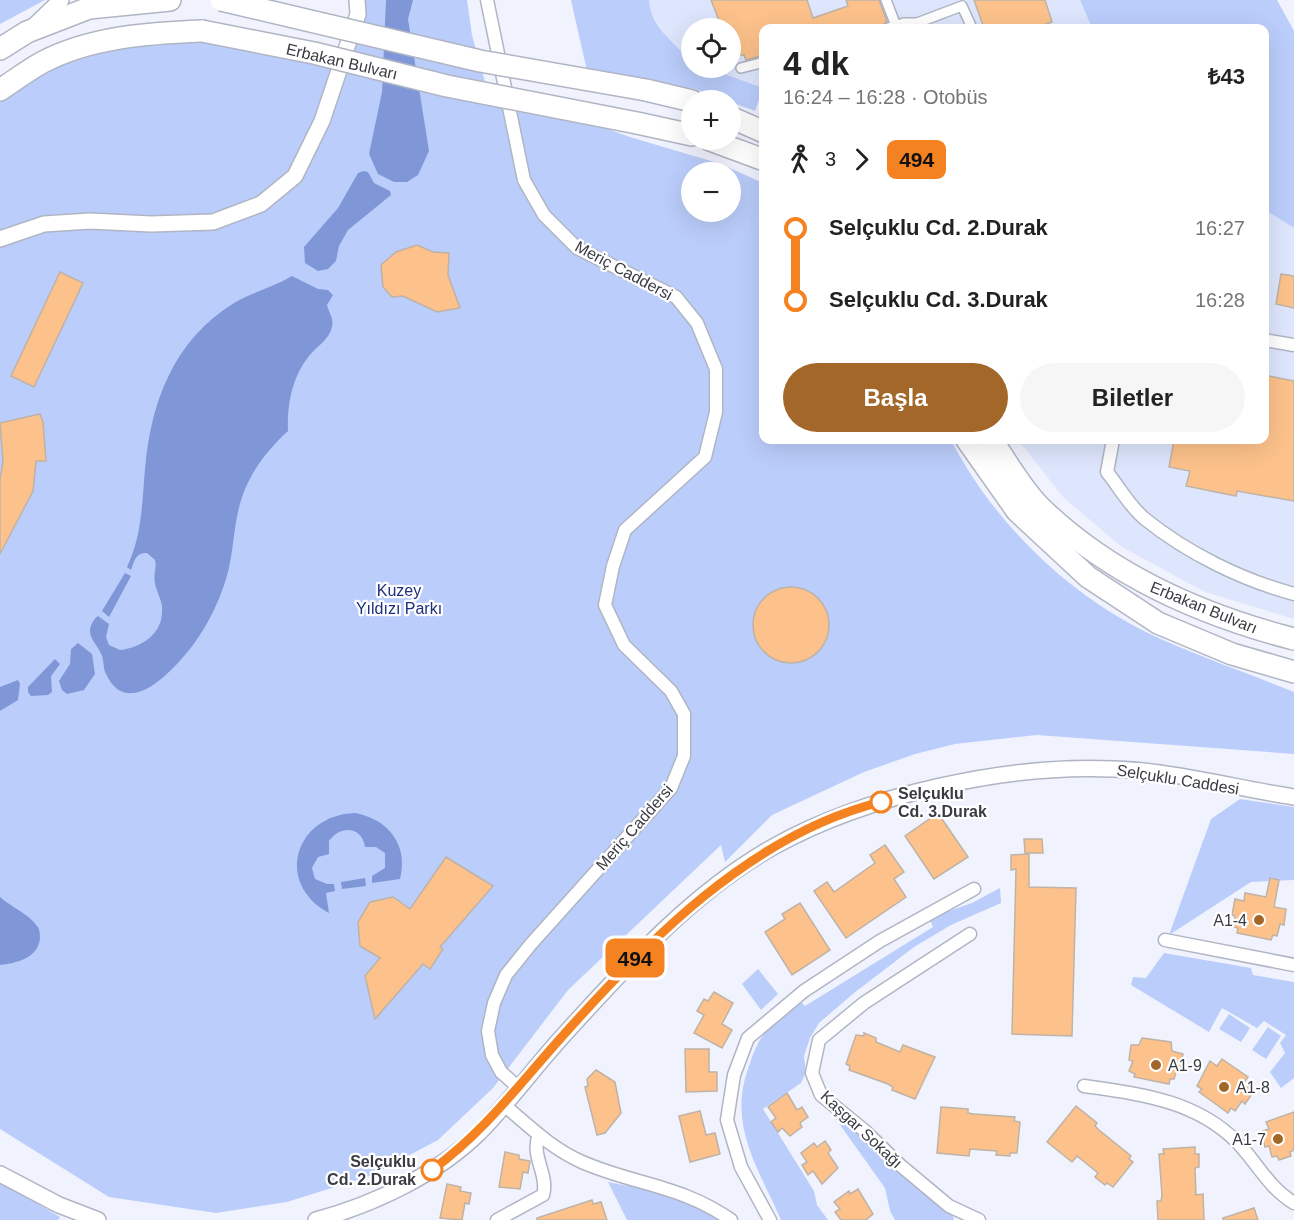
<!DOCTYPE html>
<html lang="tr">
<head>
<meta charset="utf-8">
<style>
	:root { --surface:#fff; --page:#f6f6f6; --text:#222; --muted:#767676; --accent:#a36729 }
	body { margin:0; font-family:Arial,sans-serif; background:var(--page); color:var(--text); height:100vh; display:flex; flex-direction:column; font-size:22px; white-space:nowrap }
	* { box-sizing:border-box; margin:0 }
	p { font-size:20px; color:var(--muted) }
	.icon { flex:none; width:33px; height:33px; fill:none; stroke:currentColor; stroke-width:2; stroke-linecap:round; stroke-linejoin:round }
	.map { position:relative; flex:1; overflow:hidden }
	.panel { position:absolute; left:759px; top:24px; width:510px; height:420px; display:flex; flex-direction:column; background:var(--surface); border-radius:12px; box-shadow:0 6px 24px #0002 }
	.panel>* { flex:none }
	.badge { padding:0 12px; border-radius:9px; font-size:21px; line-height:39px }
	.buttons { position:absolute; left:681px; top:18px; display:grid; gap:12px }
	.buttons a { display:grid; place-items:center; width:60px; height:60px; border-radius:50%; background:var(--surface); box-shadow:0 6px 24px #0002; font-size:30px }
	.map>.badge { position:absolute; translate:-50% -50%; box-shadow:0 0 0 3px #fff }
	.legs { display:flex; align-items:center; gap:9px; height:66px; padding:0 24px; font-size:20px }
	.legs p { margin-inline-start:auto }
	.summary { display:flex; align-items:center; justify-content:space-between; height:102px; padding:0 24px }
	h1 { font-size:33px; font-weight:700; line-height:45px }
	.primary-button { display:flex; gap:12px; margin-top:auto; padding:12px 24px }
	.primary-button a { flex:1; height:69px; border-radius:36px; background:var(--accent); color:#fff; font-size:24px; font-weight:700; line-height:69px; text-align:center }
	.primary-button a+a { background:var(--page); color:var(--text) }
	ul { padding:0 24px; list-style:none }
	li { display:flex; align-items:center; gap:21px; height:72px; font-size:22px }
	li i { display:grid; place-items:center; width:9px; height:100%; margin:0 8px; background:currentColor }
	li i::after { content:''; width:15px; height:15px; margin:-8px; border:4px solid; border-radius:50%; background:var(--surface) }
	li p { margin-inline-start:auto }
	li:first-child i { background:linear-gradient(#0000 50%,currentColor 0) }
	li:last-child i { background:linear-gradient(currentColor 50%,#0000 0) }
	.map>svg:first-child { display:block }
	.built { fill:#dee6fd }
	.green { fill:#bbcdfb; fill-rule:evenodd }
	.water { fill:#8097d7 }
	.building { fill:#fdc28b; stroke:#bfb2a6; stroke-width:1.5 }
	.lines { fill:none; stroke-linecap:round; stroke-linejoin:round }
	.pedestrian-casing { stroke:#b0b5c4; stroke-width:12 }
	.minor-casing { stroke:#b0b5c4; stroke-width:15 }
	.tertiary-casing { stroke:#b0b5c4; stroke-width:18 }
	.trunk-casing { stroke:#b0b5c4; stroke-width:24 }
	.pedestrian { stroke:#fff; stroke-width:9 }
	.minor { stroke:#fff; stroke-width:12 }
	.tertiary { stroke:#fff; stroke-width:15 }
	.trunk { stroke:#fff; stroke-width:21 }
	.trunk-bridge-casing { stroke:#b0b5c4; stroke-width:24; stroke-linecap:butt }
	.trunk-bridge { stroke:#fff; stroke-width:21 }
	.line-1-casing { stroke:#fff; stroke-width:14 }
	.line-1 { stroke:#f58220; stroke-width:9 }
	.stop-1-dot { fill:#fff; stroke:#f58220; stroke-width:3 }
	.poi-dot { fill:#a36729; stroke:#fff; stroke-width:2 }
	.labels { text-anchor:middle; stroke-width:4.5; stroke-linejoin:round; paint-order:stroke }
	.street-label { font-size:16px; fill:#3a3c42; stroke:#fff }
	.park-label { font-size:16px; fill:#1f307a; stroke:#fff }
	.stop-label { font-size:16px; font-weight:bold; fill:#3a3c42; stroke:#fff; text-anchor:start }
	.poi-label { font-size:16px; fill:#3a3c42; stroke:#fff; text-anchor:end }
</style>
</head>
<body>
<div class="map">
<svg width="1294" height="1220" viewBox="0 0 1294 1220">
	<rect width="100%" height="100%" fill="#f0f3fd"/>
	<g class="built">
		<polygon points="649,0 1080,0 1092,28 764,28 763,88 708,68 730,68 730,28 692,28 691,60 667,38 650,11"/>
		<polygon points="1265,210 1294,228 1294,619 1205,592 1122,547 1064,498 1018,440 1264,440"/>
	</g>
	<g class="green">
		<polygon points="0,0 45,0 0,24"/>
		<path d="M 364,0 L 467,0 L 472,35 L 490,100 L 557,111 L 630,137 L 721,164 L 763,183 L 764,440 L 951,440 C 992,520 1065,592 1146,632 C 1194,655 1245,672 1294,692 L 1294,754 L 1037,735 L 955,744 L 915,754 L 864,772 L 772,815 L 725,862 L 721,845 L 568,990 L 493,1088 L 438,1140 L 370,1176 L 287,1202 L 216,1213 L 109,1197 L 0,1129 L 0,101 L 50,69 L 105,52 L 153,44 L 215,41 L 349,69 ZM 692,172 L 730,172 L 730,212 L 692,212 Z"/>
		<path d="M 571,0 L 649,0 C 650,25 674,44 691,60 L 692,68 L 708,68 L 763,88 L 755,111 L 695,89 L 587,71 Z"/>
		<polygon points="1080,0 1277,0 1294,31 1294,228 1265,210 1264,28 1092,28"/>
		<polygon points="1240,799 1294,807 1294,880 1251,882 1169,935 1211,819"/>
		<path d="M 1000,888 L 1001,903 L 951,925 L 914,947 L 854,993 L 819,1023 L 810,1038 L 804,1056 L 806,1072 L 801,1083 L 763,1109 L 814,1191 L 817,1205 L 828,1220 L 781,1220 C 758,1167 727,1125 749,1066 C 753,1053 759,1039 768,1028 C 777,1018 789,1010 799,1000 L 805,1006 L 933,927 L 929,918 L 972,903 Z"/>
		<polygon points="1164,953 1251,968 1253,975 1294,982 1294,1078 1281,1088 1270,1072 1285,1053 1280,1043 1286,1035 1264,1021 1257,1028 1222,1008 1209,1032 1131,985 1133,977 1146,978"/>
		<polygon points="758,969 778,994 761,1010 742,984"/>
		<polygon points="1229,1014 1250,1028 1241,1042 1219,1029"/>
		<polygon points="1268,1027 1281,1036 1266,1059 1252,1050"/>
		<polygon points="823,1101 953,1216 954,1220 895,1220 890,1211 885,1188"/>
		<polygon points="0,1182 60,1217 58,1220 0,1220"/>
		<path d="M 608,1182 C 647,1190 694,1195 726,1220 L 627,1220 Z"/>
	</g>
	<g class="water">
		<polygon points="386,0 413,0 408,19 429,151 418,175 407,182 394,182 378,174 369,154 382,92"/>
		<polygon points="363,171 368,172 374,183 390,191 391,195 348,230 339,246 336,261 328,269 318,271 305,263 304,247 338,208 358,173"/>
		<path d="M 292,276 L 318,289 L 328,290 L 333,295 L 327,305 C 329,313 334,318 332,327 C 330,339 316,347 309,356 C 292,377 287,405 288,431 C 264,453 245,479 238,512 C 233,534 233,557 226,579 C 216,612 197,645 172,669 C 153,688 123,710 106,674 C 103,668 104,662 102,656 C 99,647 91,641 90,632 C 90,625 93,620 98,616 L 109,624 L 106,637 L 109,645 L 120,650 C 143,647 164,633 162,607 C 161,598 156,591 155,583 C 153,575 157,568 155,560 L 147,553 C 136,552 134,561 131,570 L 127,567 C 142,536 142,503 145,469 C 151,401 174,340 234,303 C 253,292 274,287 292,276 Z"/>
		<polygon points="125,573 131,576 109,617 102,611"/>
		<polygon points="78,643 92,654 95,674 84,690 67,694 62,690 59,681 70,664 71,649"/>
		<polygon points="55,659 60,664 51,676 52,692 48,695 31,696 28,692 28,687"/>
		<polygon points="18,680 20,684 18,700 0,711 0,687"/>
		<path d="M 355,813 C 388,819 409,845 400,879 L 372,883 L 372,876 L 385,868 L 385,853 L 376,847 L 365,847 C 362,826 340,825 329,841 L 329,854 L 318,857 L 312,868 L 315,879 L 327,884 L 334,884 L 335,891 L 326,893 L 329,913 C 274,883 295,815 355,813 Z"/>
		<polygon points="365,878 366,886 342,889 341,882"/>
		<path d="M 0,897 C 11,907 29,914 37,926 C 40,929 40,935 40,939 C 37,959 16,963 0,965 Z"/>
	</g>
	<g class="building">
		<polygon points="711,0 807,0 813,18 848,6 846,0 879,0 887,21 881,28 764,28 764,55 746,60 744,55 734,55 730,51 730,28 722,28"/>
		<polygon points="974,0 1045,0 1052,22 1034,28 984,28"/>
		<polygon points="417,245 433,252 449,253 448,275 460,308 437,312 403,296 392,297 383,287 381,265 396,252"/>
		<polygon points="60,272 83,283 34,387 11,376"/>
		<polygon points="1281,274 1294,276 1294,308 1276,304"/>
		<polygon points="1264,375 1294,381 1294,501 1237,491 1236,496 1186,486 1190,471 1169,467 1174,440 1264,440"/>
		<polygon points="40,414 43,422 46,461 36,461 33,491 0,554 0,481 3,461 0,423"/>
		<circle cx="791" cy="625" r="38"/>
		<polygon points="938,813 968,857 934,879 905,836"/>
		<polygon points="1024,839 1042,839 1043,853 1025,853"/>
		<polygon points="885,845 904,872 894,879 906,897 846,938 814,891 827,882 834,892 875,863 870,855"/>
		<polygon points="1029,854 1029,887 1076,888 1072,1036 1012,1034 1016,869 1011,870 1011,855"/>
		<polygon points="446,857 493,886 440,947 443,949 430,969 423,964 375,1019 365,976 380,958 360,946 358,922 370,902 393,897 410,909"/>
		<polygon points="1270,878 1279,880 1274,907 1286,909 1284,925 1280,924 1277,936 1273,935 1271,940 1237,933 1238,928 1233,927 1235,916 1232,915 1235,899 1244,901 1245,893 1266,897"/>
		<polygon points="800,903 830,950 792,975 765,932 785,919 782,914"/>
		<polygon points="714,992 733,1003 722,1024 732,1030 722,1048 694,1033 704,1015 697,1011 704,999 708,1001"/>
		<polygon points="864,1033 876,1038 876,1042 900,1052 903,1045 935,1057 915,1099 892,1090 893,1087 888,1084 849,1070 850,1066 846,1064 856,1035 864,1036"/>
		<polygon points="1142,1038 1171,1042 1172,1051 1183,1054 1180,1069 1177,1069 1174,1079 1170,1079 1169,1084 1134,1077 1135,1074 1129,1071 1133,1061 1129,1060 1131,1045 1139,1045"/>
		<polygon points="685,1049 709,1049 709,1072 717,1072 717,1091 686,1092"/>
		<polygon points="1222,1059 1248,1077 1243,1084 1254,1091 1245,1104 1242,1101 1235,1111 1231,1108 1228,1113 1199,1092 1202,1089 1197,1086 1210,1061 1217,1066"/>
		<polygon points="596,1070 615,1082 621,1113 605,1133 597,1135 585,1087 588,1086 587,1079"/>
		<polygon points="787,1093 797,1110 802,1107 808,1117 800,1123 802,1127 790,1136 782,1128 778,1132 771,1122 776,1118 768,1107"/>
		<polygon points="1076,1106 1097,1123 1095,1126 1099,1130 1131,1156 1129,1159 1133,1162 1113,1187 1107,1183 1105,1185 1095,1177 1098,1173 1077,1156 1072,1162 1047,1142"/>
		<polygon points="941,1107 968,1109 968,1113 974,1114 1015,1117 1014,1121 1020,1122 1017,1153 1010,1153 1010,1156 996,1155 997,1151 970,1149 969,1156 937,1153"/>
		<polygon points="700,1111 706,1135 715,1133 720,1154 690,1162 679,1116"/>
		<polygon points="1294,1112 1294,1150 1290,1152 1291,1156 1279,1160 1277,1156 1272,1157 1269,1146 1265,1147 1260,1132 1269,1129 1266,1122"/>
		<polygon points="825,1141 831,1150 828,1153 838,1168 822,1184 813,1171 808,1175 802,1165 807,1162 801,1153 814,1143 817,1147"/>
		<polygon points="1195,1147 1195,1154 1199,1154 1199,1167 1195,1168 1196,1195 1203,1194 1204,1220 1158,1220 1157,1201 1161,1201 1162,1195 1159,1154 1164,1154 1163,1149"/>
		<polygon points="505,1152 519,1155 519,1159 530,1161 528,1173 523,1172 520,1189 499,1187"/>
		<polygon points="447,1184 461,1187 460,1191 471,1193 469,1204 465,1203 462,1220 440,1218"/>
		<polygon points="858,1189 873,1214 866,1220 841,1220 835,1212 840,1209 834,1202 849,1191 850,1194"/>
		<polygon points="592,1200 593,1204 601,1202 607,1220 537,1220 537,1218"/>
		<polygon points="1254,1208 1258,1220 1223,1220 1223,1218"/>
	</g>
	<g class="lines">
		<g class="pedestrian-casing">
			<g id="pedestrian">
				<polyline points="886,0 896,26"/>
				<polyline points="888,28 904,23 917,23"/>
				<polyline points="919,28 917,23 962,6 972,28"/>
				<polyline points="741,68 764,62"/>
			</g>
		</g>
		<g class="minor-casing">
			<g id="minor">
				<polyline points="487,0 524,180 544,215 577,248 676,297 697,323 716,369 716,412 705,457 625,530 613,566 605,605 624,645 671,691 684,714 684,756 671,788 531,944 506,975 494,1003 488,1031 492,1055 501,1072 519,1088"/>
				<polyline points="1264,340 1294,345"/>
				<path d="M 1113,440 L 1107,472 C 1119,487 1130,507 1145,519 C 1187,553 1242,580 1294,594"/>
				<polyline points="970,934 864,1003 819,1040 812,1073 821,1095 865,1131 900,1165 949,1206 979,1220"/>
				<polyline points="1165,940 1294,965"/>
				<path d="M 1084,1086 C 1140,1094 1196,1100 1238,1143 C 1257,1163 1269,1188 1294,1203"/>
				<path d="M 504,1105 C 529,1126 552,1149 582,1162 C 635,1185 681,1185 731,1220"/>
				<path d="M 497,1220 L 543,1195 C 549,1175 530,1155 539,1135"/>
				<polyline points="770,1220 741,1167 727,1120 734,1075 748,1038 804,991 880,941 974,889"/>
			</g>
		</g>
		<g class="tertiary-casing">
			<g id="tertiary">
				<polyline points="35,25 61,0"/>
				<polyline points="0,239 44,224 90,221 151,224 213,222 261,204 295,176 322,121 358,14 357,0"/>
				<polyline points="0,1174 59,1205 98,1220"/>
				<path d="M 316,1220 C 375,1204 436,1175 480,1132 C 509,1102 534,1068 562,1037 C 625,968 690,894 773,847 C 866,795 1007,764 1114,769 C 1174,771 1235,788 1294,797"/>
			</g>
		</g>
		<g class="trunk-casing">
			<g id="trunk">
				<polyline points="0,49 27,32 89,8 170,0"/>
				<path d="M 0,90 C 14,81 28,70 43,62 C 91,37 149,33 202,31"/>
				<polyline points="646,90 692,101"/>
				<polyline points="730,117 764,132"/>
				<polyline points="637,123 692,135"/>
				<polyline points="710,140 764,160"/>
				<polyline points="967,440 1017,511 1088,577 1158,623 1232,654 1294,672"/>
				<path d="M 992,440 C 1006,461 1022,489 1040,507 C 1110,575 1201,615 1294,639"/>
			</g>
		</g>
		<use href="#pedestrian" class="pedestrian"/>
		<use href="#minor" class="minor"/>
		<use href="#tertiary" class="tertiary"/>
		<use href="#trunk" class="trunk"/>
		<g class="trunk-bridge-casing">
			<g id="trunk-bridge">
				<polyline points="221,0 480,61 646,90"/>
				<polyline points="202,31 314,53 447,86 637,123"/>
			</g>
		</g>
		<use href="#trunk-bridge" class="trunk-bridge"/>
	</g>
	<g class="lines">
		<g class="line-1-casing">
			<path id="line-1" d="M 432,1170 C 483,1133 518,1086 559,1040 C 645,943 751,834 881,802"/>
		</g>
		<use href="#line-1" class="line-1"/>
	</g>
	<g class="stop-1-dot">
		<circle cx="881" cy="802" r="10"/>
		<circle cx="432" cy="1170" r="10"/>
	</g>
	<g class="poi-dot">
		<circle cx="1259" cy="920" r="6"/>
		<circle cx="1156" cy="1065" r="6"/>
		<circle cx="1224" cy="1087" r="6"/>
		<circle cx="1278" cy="1139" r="6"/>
	</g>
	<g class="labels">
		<g class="street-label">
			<text transform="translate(342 61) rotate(13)" y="6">Erbakan Bulvarı</text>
			<text transform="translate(624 270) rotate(28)" y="6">Meriç Caddersi</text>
			<text transform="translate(1204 607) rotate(22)" y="6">Erbakan Bulvarı</text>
			<text transform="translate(1178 779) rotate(9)" y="6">Selçuklu Caddesi</text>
			<text transform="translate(634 827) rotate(-49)" y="6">Meriç Caddersi</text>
			<text transform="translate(862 1129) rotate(43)" y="6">Kaşgar Sokağı</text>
		</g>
		<g class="park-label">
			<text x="399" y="596">Kuzey<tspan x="399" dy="18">Yıldızı Parkı</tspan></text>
		</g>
		<g class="stop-label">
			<text x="898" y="799">Selçuklu<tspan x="898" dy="18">Cd. 3.Durak</tspan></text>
			<text x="416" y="1167" text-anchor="end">Selçuklu<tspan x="416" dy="18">Cd. 2.Durak</tspan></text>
		</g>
		<g class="poi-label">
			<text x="1247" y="926">A1-4</text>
			<text x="1168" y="1071" text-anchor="start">A1-9</text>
			<text x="1236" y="1093" text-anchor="start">A1-8</text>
			<text x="1266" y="1145">A1-7</text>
		</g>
	</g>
</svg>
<div class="buttons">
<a><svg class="icon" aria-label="locate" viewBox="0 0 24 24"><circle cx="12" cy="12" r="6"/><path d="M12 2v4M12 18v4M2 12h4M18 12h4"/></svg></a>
<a>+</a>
<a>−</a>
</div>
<b class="badge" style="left:635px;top:958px;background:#f58220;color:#111">494</b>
<section class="panel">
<div class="summary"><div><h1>4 dk</h1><p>16:24 – 16:28 · Otobüs</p></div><b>₺43</b></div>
<div class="legs"><svg class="icon" aria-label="walk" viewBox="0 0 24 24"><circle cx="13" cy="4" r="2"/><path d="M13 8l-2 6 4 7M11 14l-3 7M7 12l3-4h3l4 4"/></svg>3<svg class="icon" aria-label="forward" viewBox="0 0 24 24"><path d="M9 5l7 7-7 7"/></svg><b class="badge" style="background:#f58220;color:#111">494</b></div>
<ul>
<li><i style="color:#f58220"></i><b>Selçuklu Cd. 2.Durak</b><p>16:27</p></li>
<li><i style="color:#f58220"></i><b>Selçuklu Cd. 3.Durak</b><p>16:28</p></li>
</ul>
<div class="primary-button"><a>Başla</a><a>Biletler</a></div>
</section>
</div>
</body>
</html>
